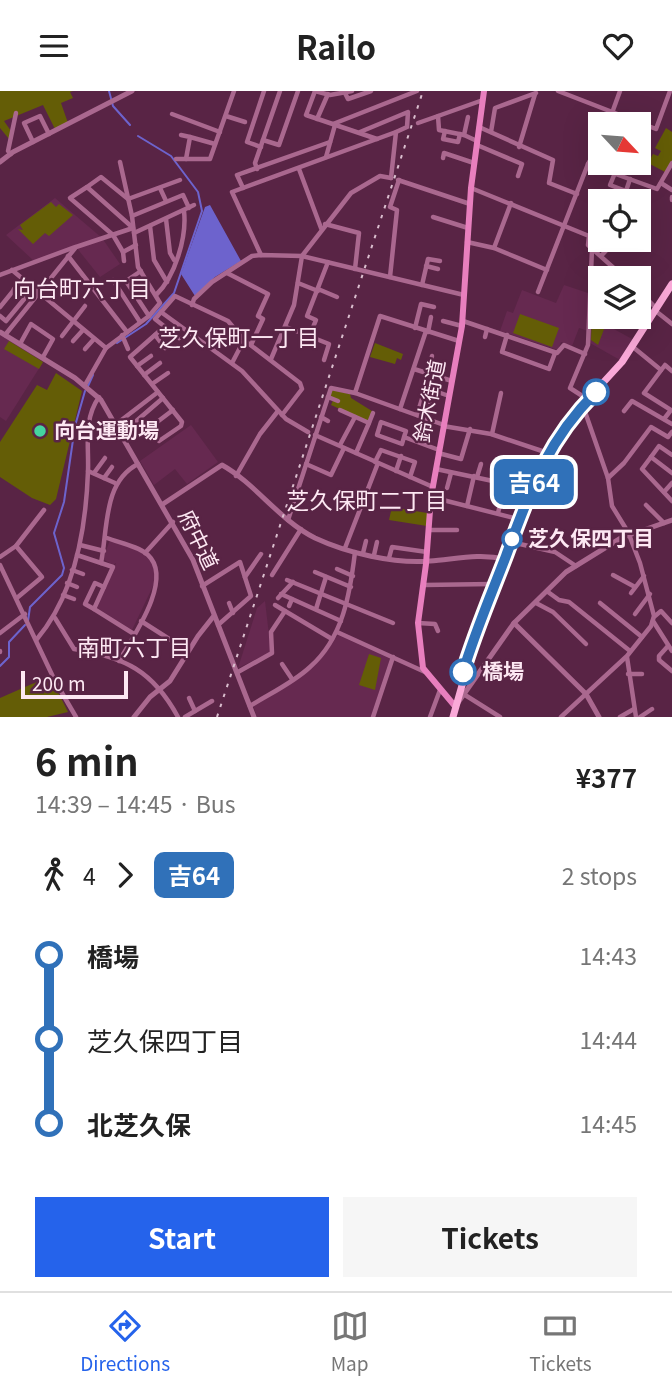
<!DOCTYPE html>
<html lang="en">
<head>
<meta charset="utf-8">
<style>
	:root { --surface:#fff; --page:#f6f6f6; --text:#222; --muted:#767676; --line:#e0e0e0; --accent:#2563eb }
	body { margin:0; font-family:Georgia,"Noto Sans JP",serif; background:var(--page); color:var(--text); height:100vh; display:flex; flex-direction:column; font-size:26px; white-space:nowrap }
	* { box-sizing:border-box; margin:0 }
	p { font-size:23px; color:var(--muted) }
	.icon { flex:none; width:38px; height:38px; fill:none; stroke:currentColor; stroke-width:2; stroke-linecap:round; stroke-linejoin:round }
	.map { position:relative; height:626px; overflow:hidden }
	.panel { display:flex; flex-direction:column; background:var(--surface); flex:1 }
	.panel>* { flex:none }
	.badge { padding:0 14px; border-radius:10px; font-size:24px; line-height:46px }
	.needle { width:46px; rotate:116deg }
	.controls { position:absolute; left:588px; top:21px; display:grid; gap:14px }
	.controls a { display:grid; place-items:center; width:63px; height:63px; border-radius:0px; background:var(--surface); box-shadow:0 7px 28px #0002; font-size:35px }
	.scale { position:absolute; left:21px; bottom:18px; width:107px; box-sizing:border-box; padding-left:7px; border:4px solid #fde8f3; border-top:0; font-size:19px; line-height:24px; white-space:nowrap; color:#fde8f3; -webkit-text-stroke:5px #592445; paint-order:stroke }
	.map>.badge { position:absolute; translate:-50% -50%; box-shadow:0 0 0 4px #fff }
	.legs { display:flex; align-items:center; gap:10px; height:77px; padding:0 35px; font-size:23px }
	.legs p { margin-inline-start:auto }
	.headline { display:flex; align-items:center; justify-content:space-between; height:119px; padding:0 35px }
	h1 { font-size:38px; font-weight:700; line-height:52px }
	.button { display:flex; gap:14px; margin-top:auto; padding:14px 35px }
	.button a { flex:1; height:80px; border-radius:0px; background:var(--accent); color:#fff; font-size:28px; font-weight:700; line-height:80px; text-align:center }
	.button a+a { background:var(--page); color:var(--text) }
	ul { padding:0 35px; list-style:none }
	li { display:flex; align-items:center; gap:24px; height:84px; font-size:26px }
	li i { display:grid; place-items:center; width:10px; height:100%; margin:0 9px; background:currentColor }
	li i::after { content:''; width:18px; height:18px; margin:-9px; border:5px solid; border-radius:50%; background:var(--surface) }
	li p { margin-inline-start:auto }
	li:first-child i { background:linear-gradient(#0000 50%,currentColor 0) }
	li:last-child i { background:linear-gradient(currentColor 50%,#0000 0) }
	header { display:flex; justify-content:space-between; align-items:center; height:91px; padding:0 35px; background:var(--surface); font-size:32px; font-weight:700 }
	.dock { display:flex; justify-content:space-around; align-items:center; height:98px; border-top:2px solid var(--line); background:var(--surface); font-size:19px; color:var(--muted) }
	.dock a { display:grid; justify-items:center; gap:4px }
	.dock .current { color:var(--accent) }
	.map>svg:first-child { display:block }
	.built { fill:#662950 }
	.green { fill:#645d06 }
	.water { fill:#6d63cd }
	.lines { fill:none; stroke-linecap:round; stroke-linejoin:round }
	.stream { stroke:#6d63cd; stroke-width:2 }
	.minor { stroke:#aa688f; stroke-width:4.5 }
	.tertiary { stroke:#aa688f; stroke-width:5 }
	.secondary { stroke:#e87fbe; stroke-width:6 }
	.primary { stroke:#faa9d8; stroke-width:7 }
	.rail { stroke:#dabece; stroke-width:2; stroke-dasharray:3.5 7; stroke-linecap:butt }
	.line-1-casing { stroke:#fff; stroke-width:16 }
	.line-1 { stroke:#3071b9; stroke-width:10 }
	.stop-1-dot { fill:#fff; stroke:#3071b9; stroke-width:3.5 }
	.poi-dot { fill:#45d49f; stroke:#592445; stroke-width:2.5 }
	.labels { text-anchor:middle; stroke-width:5; stroke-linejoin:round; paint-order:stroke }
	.street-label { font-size:21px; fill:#fde8f3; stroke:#592445 }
	.poi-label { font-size:21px; font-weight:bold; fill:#fde8f3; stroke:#592445; text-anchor:start }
	.stop-label { font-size:21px; font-weight:bold; fill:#fde8f3; stroke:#592445; text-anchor:start }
	.neighbourhood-label { font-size:23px; fill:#fde8f3; stroke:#592445 }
</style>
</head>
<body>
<header><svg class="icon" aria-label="menu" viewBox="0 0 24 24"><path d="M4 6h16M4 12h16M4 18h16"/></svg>Railo<svg class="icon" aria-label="heart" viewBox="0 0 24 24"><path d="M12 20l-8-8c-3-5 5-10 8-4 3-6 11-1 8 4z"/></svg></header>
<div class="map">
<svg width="672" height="626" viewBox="0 0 672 626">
	<rect width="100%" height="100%" fill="#592445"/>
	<g class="built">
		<polygon points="55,107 102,147 120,173 100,186 76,156 34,170 6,144"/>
		<polygon points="564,194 588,202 588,240 579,237 572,255 561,251 558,259 500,240 507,220 513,222 522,199 556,212"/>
		<polygon points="590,225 634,249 620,269 590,252"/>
		<polygon points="0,243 43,271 6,330 0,326"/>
		<polygon points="191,334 218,371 187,393 175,378 154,394 140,370"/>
		<polygon points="110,449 141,461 154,473 155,491 132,539 97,517 116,472 113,474 103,468"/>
		<polygon points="265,510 271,561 238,577 257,517"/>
		<polygon points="338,544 391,568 371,626 257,626 253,614 311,577"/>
	</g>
	<g class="green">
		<polygon points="0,0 73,0 70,1 73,7 61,12 68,32 55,38 43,14 4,30 11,40 9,48 0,37"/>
		<polygon points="666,37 672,41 672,70 665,81 648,72 653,63 658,65 661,60 655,57"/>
		<polygon points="51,111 56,116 59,113 73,124 49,145 45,142 33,153 18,138 23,139 20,134"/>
		<polygon points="520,223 559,237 552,256 513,242"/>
		<polygon points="592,226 606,233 598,254 591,249"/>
		<polygon points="9,250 43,271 39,278 4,258"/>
		<polygon points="375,252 403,263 401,269 397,267 395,273 370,266"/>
		<polygon points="56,282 82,300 56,408 50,414 32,407 0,386 0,351 37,294 47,299"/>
		<polygon points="332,299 350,303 351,307 372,320 368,331 331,314 334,307 329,306"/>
		<polygon points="392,416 427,422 427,435 389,429"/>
		<polygon points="369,563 381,567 375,599 359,594"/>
		<polygon points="50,585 68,621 47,626 0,626 0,607"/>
	</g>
	<polygon class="water" points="210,114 241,170 215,186 195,205 181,183 205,116"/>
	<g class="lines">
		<g class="stream">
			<polyline points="109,0 113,15 130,34"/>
			<polyline points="117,252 146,233 174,202 202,120 198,101 171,65 138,45"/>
			<polyline points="88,295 93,284"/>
			<polyline points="28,530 30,516 62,484 64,477 54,442 64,411 75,335 85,300"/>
			<polyline points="0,575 9,566 9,551 25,534"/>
		</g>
		<g class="minor">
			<polyline points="315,0 306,24 377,48"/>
			<polyline points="315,0 330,4 352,0"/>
			<polyline points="558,0 656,38 670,0"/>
			<polyline points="345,2 348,8 371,0"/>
			<polyline points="172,23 220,41"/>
			<polyline points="226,25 245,31"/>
			<polyline points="438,25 483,9"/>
			<polyline points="317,28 328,3"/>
			<polyline points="418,32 438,25 439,39 464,44 477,50"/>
			<polyline points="333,33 417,0"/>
			<polyline points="608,33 620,0"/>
			<polyline points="479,36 553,69 549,92 577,103"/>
			<polyline points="445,40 443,48 458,51 460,43"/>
			<polyline points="360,41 408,21 407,36 396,41"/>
			<polyline points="491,41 495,17 536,2"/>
			<polyline points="181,44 190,46 186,68"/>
			<polyline points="464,44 468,26"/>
			<polyline points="190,46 215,53"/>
			<polyline points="263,49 279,54 298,0"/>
			<polyline points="33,51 24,32 40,25 49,43"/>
			<polyline points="477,54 522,73 518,85"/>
			<polyline points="261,56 247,51 264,0"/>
			<polyline points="519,56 535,3"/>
			<polyline points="11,63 8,60 16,22"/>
			<polyline points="326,66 335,34"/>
			<polyline points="443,67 444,62 474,72"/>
			<polyline points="176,68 210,68 234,0"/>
			<polyline points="588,73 657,98 672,72"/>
			<polyline points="257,78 255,72 280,0"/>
			<polyline points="299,78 321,137"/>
			<polyline points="615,82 610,94 626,100 630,88"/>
			<polyline points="398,89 470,113"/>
			<polyline points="661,92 672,99"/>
			<polyline points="87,96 101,86 128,108 180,89"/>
			<polyline points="160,97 166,110"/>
			<polyline points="243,97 237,84 330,51"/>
			<polyline points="471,97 589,145 588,154 625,187"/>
			<polyline points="672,106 672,109"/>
			<polyline points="132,125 183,104 189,117"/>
			<polyline points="433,126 468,137"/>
			<polyline points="166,128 170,162 174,169"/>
			<polyline points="325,133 359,142 355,178"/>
			<polyline points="150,135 154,169 167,191"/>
			<polyline points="132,136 87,96 70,107 113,144 123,161 136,154"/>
			<polyline points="134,142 194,114"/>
			<polyline points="467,151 494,157 547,179"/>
			<polyline points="494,157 511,112"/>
			<polyline points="123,161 124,170"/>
			<polyline points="261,164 232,101 396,41 391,87"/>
			<polyline points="68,165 127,241"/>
			<polyline points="601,165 616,149"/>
			<polyline points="426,175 438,178"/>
			<polyline points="12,179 106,257"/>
			<polyline points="141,180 126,190 149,225"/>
			<polyline points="227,182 268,203 258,225 263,228 251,254"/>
			<polyline points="0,184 75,156"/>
			<polyline points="390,186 397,119 390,116 399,89"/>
			<polyline points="113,189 140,231"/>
			<polyline points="298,192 318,200"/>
			<polyline points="422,194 428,168 440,170"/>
			<polyline points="318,198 337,206"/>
			<polyline points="639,200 657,218"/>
			<polyline points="538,201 588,73 600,53"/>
			<path d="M 156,204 C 175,186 187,146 184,120"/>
			<polyline points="192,214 194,208 212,191 252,165 261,164 302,165 464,204"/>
			<polyline points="0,216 22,189"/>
			<polyline points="161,221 242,280 286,328 308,341"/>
			<polyline points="657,221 672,233"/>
			<polyline points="0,225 6,230 25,207 14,198"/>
			<polyline points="443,230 462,235"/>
			<polyline points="463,230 557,262 564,254 585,263"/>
			<polyline points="286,236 329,253 324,269"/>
			<polyline points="415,237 421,213 434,216"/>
			<polyline points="428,241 431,226"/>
			<polyline points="5,244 76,156 133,137"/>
			<polyline points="122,244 128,258"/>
			<polyline points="155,244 165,257"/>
			<polyline points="507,244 502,261 549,278 555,262"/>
			<polyline points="62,245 85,215"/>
			<polyline points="309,246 316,229 307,225 328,171"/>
			<polyline points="485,246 487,238"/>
			<polyline points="179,247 155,228 175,205 228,230 244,249 300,292 302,298 282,324"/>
			<polyline points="73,250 83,239"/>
			<polyline points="20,253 31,233 53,248 43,266"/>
			<polyline points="633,256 661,279"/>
			<polyline points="85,258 94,248"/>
			<polyline points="271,268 294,214 302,165 351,102 380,85 391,87"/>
			<polyline points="232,272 244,249"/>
			<polyline points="137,275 151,265"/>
			<polyline points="414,278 452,290"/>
			<polyline points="427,283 432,265"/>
			<polyline points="144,284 160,272"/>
			<polyline points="152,293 168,282"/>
			<polyline points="85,294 106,257 149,225 160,212 138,176 132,125 120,71"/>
			<polyline points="429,298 449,305"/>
			<polyline points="355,302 444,334"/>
			<polyline points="328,306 338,310"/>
			<polyline points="587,308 570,297 588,254 592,158"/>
			<polyline points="400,318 426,240"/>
			<polyline points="340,319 369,332 356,362"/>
			<polyline points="624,320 632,310 672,333"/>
			<polyline points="417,324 422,308 430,311"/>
			<polyline points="321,326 328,330"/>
			<polyline points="664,328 671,319 644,302 665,274 672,280"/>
			<polyline points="369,332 373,322"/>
			<polyline points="115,334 158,301"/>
			<polyline points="443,335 491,343 548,362"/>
			<polyline points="150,337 159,350 181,335 182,331 130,266 164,236"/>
			<polyline points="492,343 501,302"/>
			<polyline points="140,344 134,332 163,307"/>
			<polyline points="315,344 433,396"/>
			<polyline points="404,346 406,340 381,331 377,344 402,353 404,346 439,359"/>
			<polyline points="125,350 140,344 173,319"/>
			<polyline points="340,354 355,326"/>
			<polyline points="438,362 461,368 470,338"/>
			<polyline points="651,366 659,355 672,364"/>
			<polyline points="375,371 381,359 415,371 410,386"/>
			<polyline points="306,373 331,384 344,357"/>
			<polyline points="436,378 531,398"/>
			<polyline points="88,380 115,392"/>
			<polyline points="396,380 401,365"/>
			<polyline points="94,382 105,367"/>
			<polyline points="672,382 651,366 642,378 672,410"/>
			<polyline points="236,385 260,343 278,320"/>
			<polyline points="477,386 481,373"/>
			<polyline points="104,387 112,376"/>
			<polyline points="608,387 624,372 651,336 668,346 672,341"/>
			<polyline points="447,397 451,382"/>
			<polyline points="664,401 672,392"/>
			<polyline points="431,406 518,428"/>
			<polyline points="646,414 664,432"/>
			<polyline points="467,415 474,385"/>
			<polyline points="498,422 505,393"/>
			<polyline points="288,429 331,297 355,302 380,225 459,250"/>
			<polyline points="429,439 457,439"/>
			<path d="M 107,447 C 120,452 138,455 148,464 C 174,488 133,546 119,570"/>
			<polyline points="511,451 555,461 576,475"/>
			<polyline points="80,454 104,460"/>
			<polyline points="16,455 42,486 18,506"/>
			<polyline points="345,457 378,372"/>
			<polyline points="145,462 173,431"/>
			<polyline points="363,462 366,450"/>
			<polyline points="77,464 113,476 94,518 134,543"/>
			<polyline points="374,464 377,451"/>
			<polyline points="0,466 16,455 44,419"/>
			<polyline points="389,467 392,456 427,461"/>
			<path d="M 101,472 C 108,437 103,391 138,373"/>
			<polyline points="0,474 55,590 76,626"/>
			<polyline points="337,478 353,485"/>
			<polyline points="72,479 83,483"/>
			<polyline points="315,481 351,496"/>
			<polyline points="272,484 301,438"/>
			<polyline points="613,484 635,496"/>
			<polyline points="245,486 261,463"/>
			<polyline points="287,489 393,532"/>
			<polyline points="67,492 77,496"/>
			<polyline points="424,494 492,493"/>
			<polyline points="202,495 240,471 251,505 218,534"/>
			<polyline points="548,501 559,509 569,511 630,560"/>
			<polyline points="631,502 644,485"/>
			<polyline points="281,503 341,530"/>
			<polyline points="63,504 74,508"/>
			<polyline points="278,507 293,491"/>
			<polyline points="229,512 233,522"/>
			<polyline points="536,512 553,521 586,553"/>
			<polyline points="600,512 642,546"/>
			<polyline points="275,514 285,520"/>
			<polyline points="289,515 292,508"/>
			<polyline points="94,518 85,513 95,492 104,496"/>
			<polyline points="316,518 326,486"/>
			<polyline points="635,523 650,503"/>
			<polyline points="655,525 661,520 672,532"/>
			<path d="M 55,527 L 74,558 C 125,566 153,580 178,626"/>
			<polyline points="141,530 188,560"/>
			<polyline points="653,530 672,560"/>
			<polyline points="418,532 435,533 438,540"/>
			<polyline points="337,541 425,581"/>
			<polyline points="0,542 25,523"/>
			<path d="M 37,548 C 75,503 86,438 88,380 C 89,354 83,329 99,306"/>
			<polyline points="668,555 659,565 659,569 672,580"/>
			<polyline points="0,560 0,561"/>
			<polyline points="627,566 636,626"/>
			<polyline points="282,573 292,588"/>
			<polyline points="238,581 272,562 271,541 285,520 332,548"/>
			<polyline points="628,583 642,583"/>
			<polyline points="465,604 500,626"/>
			<polyline points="189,607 195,620"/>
			<path d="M 250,615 C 269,603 293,592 310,576 C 343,547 350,503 355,461"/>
			<polyline points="185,626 212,610"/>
			<polyline points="373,626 393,566"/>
			<polyline points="430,626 440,599"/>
			<polyline points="561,626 627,565 651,535 654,525 640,472 628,441 612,415 608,387 583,315"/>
			<polyline points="620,626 634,618"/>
			<polyline points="640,626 652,618"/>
		</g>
		<g class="tertiary">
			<polyline points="0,71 13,61 132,0"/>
			<polyline points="0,241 75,287 101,309 193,469 254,626"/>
			<path d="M 163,413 L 222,374 C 256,393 279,429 315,447 C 347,462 394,473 430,470 C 456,468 479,462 505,468"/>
			<polyline points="514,532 586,603 599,626"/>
			<polyline points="457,613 514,532 566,481 621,447 672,429"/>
			<polyline points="134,626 150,606 170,590 198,545 213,526"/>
		</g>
		<polyline class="secondary" points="454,614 423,577 418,532 426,473 431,406 462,235 471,97 484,0"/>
		<polyline class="primary" points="453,626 486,510 543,371 567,331 622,271 672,193"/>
		<polyline class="rail" points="217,626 423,0"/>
	</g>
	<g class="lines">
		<g class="line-1-casing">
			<path id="line-1" d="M 463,581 C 475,541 491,504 506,465 C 530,400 546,351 596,301"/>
		</g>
		<use href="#line-1" class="line-1"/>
	</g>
	<g class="stop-1-dot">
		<circle cx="596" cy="301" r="12"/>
		<circle cx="512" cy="448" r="9"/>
		<circle cx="463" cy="581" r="12"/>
	</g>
	<circle class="poi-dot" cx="40" cy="340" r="7"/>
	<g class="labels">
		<g class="street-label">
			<text transform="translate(430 310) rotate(-79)" y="7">鈴木街道</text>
			<text transform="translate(198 449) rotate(64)" y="7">府中道</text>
		</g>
		<g class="poi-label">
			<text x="54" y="347">向台運動場</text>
		</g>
		<g class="stop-label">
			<text x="528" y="455">芝久保四丁目</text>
			<text x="482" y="588">橋場</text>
		</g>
		<g class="neighbourhood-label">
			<text x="82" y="206">向台町六丁目</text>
			<text x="239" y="255">芝久保町一丁目</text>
			<text x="367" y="418">芝久保町二丁目</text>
			<text x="134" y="565">南町六丁目</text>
		</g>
	</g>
</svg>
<div class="controls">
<a><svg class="needle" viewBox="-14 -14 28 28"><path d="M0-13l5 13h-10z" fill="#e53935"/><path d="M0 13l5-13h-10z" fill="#767676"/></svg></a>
<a><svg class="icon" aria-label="locate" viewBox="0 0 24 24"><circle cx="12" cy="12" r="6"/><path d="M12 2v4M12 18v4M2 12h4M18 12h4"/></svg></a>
<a><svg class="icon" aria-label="layers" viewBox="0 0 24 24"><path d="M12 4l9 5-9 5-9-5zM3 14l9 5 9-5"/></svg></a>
</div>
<div class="scale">200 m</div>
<b class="badge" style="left:534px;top:391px;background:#3071b9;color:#fff">吉64</b>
</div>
<section class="panel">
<div class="headline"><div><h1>6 min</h1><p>14:39 – 14:45 · Bus</p></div><b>¥377</b></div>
<div class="legs"><svg class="icon" aria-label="walk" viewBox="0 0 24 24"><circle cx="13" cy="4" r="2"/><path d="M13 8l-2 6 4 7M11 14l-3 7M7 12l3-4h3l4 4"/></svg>4<svg class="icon" aria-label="forward" viewBox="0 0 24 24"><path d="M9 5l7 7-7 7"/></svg><b class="badge" style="background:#3071b9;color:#fff">吉64</b><p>2 stops</p></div>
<ul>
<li><i style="color:#3071b9"></i><b>橋場</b><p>14:43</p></li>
<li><i style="color:#3071b9"></i><span>芝久保四丁目</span><p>14:44</p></li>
<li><i style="color:#3071b9"></i><b>北芝久保</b><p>14:45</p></li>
</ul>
<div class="button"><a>Start</a><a>Tickets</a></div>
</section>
<nav class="dock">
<a class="current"><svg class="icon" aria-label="directions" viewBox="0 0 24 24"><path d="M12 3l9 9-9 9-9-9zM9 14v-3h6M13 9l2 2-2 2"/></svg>Directions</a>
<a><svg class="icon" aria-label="map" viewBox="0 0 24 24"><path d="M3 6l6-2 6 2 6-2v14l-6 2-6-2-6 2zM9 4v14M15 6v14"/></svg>Map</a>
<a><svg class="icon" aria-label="tickets" viewBox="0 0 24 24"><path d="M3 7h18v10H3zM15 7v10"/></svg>Tickets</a>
</nav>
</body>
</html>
